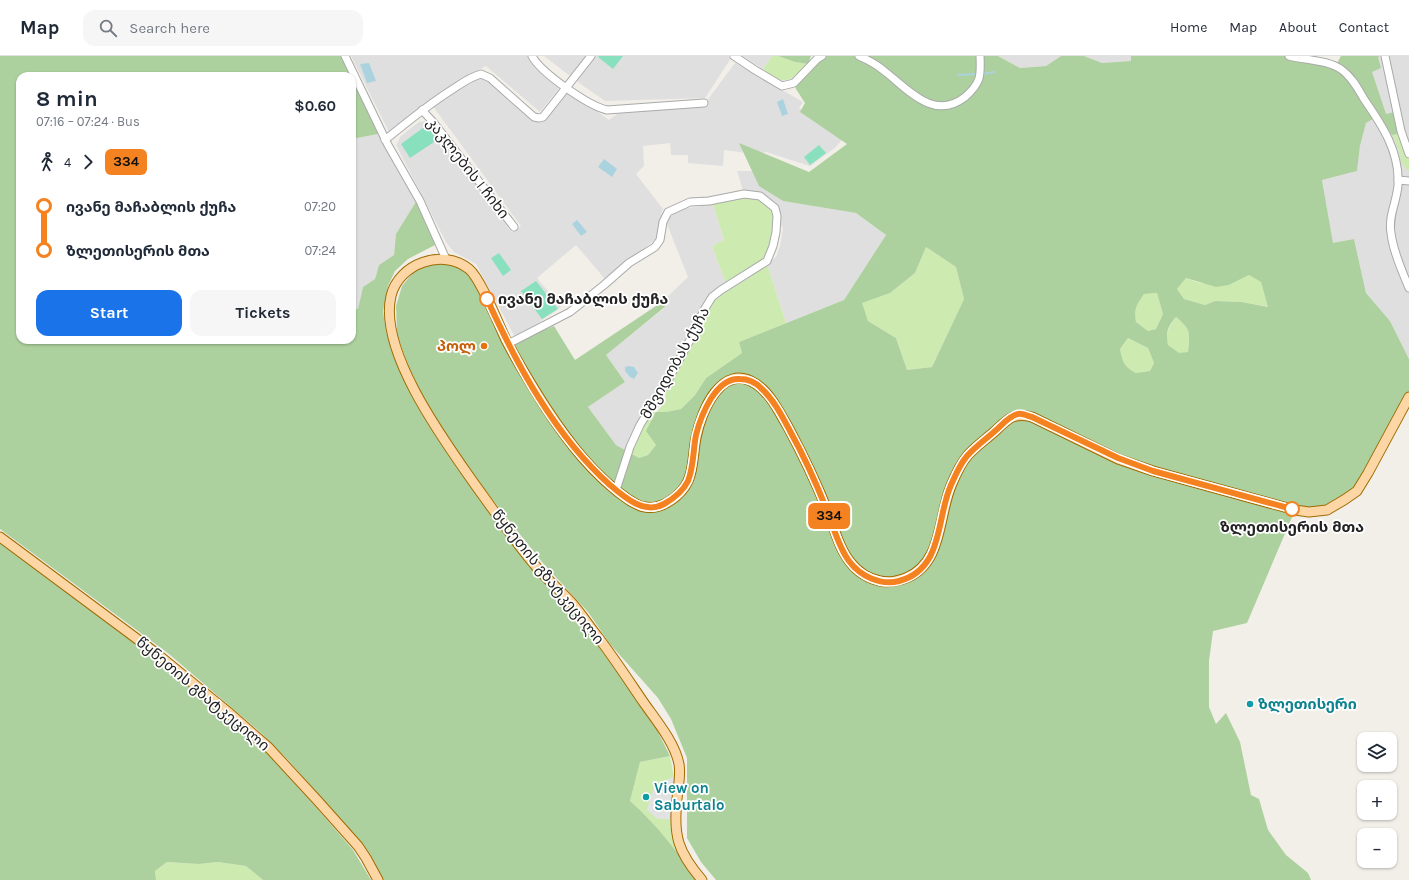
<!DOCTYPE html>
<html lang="en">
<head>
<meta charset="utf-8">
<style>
	:root { --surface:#fff; --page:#f6f6f7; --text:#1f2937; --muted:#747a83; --line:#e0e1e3; --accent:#1a73e8 }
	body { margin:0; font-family:Karla,"Noto Sans Georgian",sans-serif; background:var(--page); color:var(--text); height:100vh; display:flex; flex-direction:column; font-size:15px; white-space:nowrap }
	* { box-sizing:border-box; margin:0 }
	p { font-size:13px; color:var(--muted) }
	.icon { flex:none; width:22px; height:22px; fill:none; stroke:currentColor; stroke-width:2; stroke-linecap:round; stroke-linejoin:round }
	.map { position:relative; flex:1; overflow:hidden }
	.details { position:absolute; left:16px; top:16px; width:340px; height:272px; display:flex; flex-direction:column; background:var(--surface); border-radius:12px; box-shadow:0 1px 3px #0004 }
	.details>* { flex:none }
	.badge { padding:0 8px; border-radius:6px; font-size:14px; line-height:26px }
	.fabs { position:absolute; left:1357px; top:676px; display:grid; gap:8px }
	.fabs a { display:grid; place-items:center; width:40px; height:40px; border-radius:8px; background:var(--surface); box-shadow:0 1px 3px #0004; font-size:20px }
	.map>.badge { position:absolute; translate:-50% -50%; box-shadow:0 0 0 2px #fff }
	.legs { display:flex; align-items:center; gap:6px; height:44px; padding:0 20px; font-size:13px }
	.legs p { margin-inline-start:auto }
	.summary { display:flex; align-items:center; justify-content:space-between; height:68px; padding:0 20px }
	h1 { font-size:22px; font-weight:700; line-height:30px }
	.button { display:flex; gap:8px; margin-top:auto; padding:8px 20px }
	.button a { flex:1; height:46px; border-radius:12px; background:var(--accent); color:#fff; font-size:16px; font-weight:700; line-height:46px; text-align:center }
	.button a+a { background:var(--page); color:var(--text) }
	ul { padding:0 20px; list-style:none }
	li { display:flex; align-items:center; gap:14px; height:44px; font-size:15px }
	li i { display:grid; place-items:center; width:6px; height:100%; margin:0 5px; background:currentColor }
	li i::after { content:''; width:10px; height:10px; margin:-5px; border:3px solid; border-radius:50%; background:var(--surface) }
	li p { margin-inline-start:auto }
	li:first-child i { background:linear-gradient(#0000 50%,currentColor 0) }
	li:last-child i { background:linear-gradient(currentColor 50%,#0000 0) }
	header { display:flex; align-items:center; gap:24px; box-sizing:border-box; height:56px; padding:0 20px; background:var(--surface); border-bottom:1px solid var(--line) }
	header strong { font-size:19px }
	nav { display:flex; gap:22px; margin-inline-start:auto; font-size:14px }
	.search { width:280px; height:36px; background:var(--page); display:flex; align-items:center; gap:10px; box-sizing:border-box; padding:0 14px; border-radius:12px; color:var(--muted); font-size:15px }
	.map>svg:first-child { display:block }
	.residential { fill:#e0dfdf }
	.grass { fill:#cdebb0 }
	.forest { fill:#add19e; fill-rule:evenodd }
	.pitch { fill:#88e0be }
	.parking { fill:#e2e2e2 }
	.water { fill:#aad3df }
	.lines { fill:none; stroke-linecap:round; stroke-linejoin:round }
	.stream { stroke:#aad3df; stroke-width:2 }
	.minor-casing { stroke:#a9a9a9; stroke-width:9 }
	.major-casing { stroke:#a06b00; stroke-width:11 }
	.minor { stroke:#fff; stroke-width:7 }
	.major { stroke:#fcd6a4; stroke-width:9 }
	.line-1-casing { stroke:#fff; stroke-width:9 }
	.line-1 { stroke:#f58220; stroke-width:6 }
	.stop-1-dot { fill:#fff; stroke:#f58220; stroke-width:2 }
	.food-dot { fill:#e8710a; stroke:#fff; stroke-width:1.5 }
	.culture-dot { fill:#0f9aa8; stroke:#fff; stroke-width:1.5 }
	.labels { text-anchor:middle; stroke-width:3.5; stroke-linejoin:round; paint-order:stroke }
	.street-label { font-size:15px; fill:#222; stroke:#fff }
	.stop-label { font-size:15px; font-weight:bold; fill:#222; stroke:#fff; text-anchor:start }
	.food-label { font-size:15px; font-weight:bold; fill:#c56008; stroke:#fff; text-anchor:end }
	.culture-label { font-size:15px; font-weight:bold; fill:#0d838f; stroke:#fff; text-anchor:start }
</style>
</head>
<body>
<header>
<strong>Map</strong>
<div class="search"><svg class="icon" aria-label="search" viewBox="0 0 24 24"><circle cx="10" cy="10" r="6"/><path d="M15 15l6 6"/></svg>Search here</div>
<nav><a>Home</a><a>Map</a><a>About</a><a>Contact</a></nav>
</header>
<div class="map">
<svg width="1409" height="824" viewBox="0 0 1409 824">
	<rect width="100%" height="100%" fill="#f2efe9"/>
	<g class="residential">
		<polygon points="351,0 530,0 560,31 540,56 486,10 467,20 390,78"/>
		<polygon points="544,0 728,0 731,2 705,42 605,45 582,29"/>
		<polygon points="743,0 772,0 763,13"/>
		<polygon points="998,0 1061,0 1046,10 1020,12"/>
		<polygon points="1084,0 1131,0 1131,5 1102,7"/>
		<polygon points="1364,0 1409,0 1409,303 1390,265 1366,237 1354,183 1333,188 1322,124 1357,115 1360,90 1366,67 1373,63"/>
		<polygon points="735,7 803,46 799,52 844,81 836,91 810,110 766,96 754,98 724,94 723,110 688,107 688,99 671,99 670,87 643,90 644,110 636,118 663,153 662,155 658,175 656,183 605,223 576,189 537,222 561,251 525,276 515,281 476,208 454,196 446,186 396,89 401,80 419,66 425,65 433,70 512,177 521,170 432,49 466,25 482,21 490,23 542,63 569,35 609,64 620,56 703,50"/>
		<polygon points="378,78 417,144 396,178 394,199 379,209 375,223 363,231 358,254 352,253 352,83"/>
		<polygon points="737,115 753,115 759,130 783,145 856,157 886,179 844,244 786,267 767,208 776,201 780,190 783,173 777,160 775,152 760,140 744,138"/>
		<polygon points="713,148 724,184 712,190 726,228 693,272 665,325 634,373 626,395 616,389 588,351 625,326 605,299 666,251 662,246 688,221 667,168 668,159 683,153"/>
	</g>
	<g class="grass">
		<path d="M 772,0 L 778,0 L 795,6 L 808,8 C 801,16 791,27 779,24 C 773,22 767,16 763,13 Z"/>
		<path d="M 1401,77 L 1409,100 L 1409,115 C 1401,110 1401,104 1399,95 C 1397,90 1394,84 1392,79 Z"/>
		<path d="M 742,141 C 750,143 763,143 769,149 C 778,159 773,193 764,202 C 754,212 738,220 726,228 L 712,190 L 724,184 L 713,148 Z"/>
		<polygon points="926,191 956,211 964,243 932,311 907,314 896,282 868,265 861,247 890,237 915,217"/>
		<polygon points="767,208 786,267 739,286 742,297 706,322 695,339 681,353 666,356 656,356 656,389 648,399 639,402 631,397 642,371 651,356 657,356 666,344 665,336 714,245 728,234 747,223"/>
		<polygon points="1249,219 1261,226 1269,251 1242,246 1215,245 1205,249 1184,243 1177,233 1186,222 1200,227 1229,229"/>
		<path d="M 1157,237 L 1163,258 L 1156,273 L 1148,275 L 1136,266 C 1134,252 1136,250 1144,238 Z"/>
		<path d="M 1176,261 C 1191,273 1190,277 1188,296 L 1179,298 L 1168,289 C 1166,275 1168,272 1176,261 Z"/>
		<path d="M 1128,282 L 1148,292 L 1154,307 L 1150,315 L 1136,317 C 1124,310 1123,307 1120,293 Z"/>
		<path d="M 670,700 L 674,721 L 654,730 L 656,762 L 670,763 L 674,785 L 682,803 C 666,782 650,763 630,745 L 640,706 Z"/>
		<polygon points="167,806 199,808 218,806 246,810 263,824 156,824 155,815"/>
	</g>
	<g class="forest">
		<path d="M 0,0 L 342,0 L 351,20 L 20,20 L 20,284 L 352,284 L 352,253 L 358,253 L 363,231 L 375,223 L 379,209 L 394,199 L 396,178 L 417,144 L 435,189 L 408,203 L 395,215 L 388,230 L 383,255 L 386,275 L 391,293 L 412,339 L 479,443 L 512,488 L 562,542 L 584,570 L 655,670 L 670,700 L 640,706 L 630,745 C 658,770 676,794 697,824 L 383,824 L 358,783 L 289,705 L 260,676 L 169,598 L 0,473 Z"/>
		<polygon points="778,0 811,0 808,8 795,6"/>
		<path d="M 822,0 L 859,0 L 930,48 L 959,45 L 977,28 L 980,0 L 998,0 L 1020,12 L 1046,10 L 1061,0 L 1084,0 L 1102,7 L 1131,5 L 1131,0 L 1289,0 L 1342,13 L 1373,63 L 1366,67 L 1360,90 L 1357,115 L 1322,124 L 1333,187 L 1354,183 L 1366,237 L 1390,265 L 1409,303 L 1409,341 L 1357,435 L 1327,454 L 1295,454 L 1247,567 L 1213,575 L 1209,605 L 1209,651 L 1216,668 L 1226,657 L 1240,686 L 1251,739 L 1259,743 L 1268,774 L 1286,799 L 1308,817 L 1311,824 L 716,824 L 701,806 L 687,782 L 687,702 L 671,663 L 658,642 L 610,588 L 588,556 L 542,506 L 465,409 L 429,354 L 411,318 L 397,278 L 396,250 L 402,230 L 416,213 L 434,206 L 449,205 L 470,220 L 489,258 L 509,295 L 573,391 L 508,288 L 554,270 L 575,304 L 662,246 L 666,250 L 606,299 L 625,326 L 588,351 L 616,389 L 639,402 L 648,399 L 656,389 L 646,375 L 656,356 L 666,356 L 681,353 L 695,339 L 706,322 L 742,297 L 739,286 L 844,244 L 886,179 L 856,157 L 783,145 L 759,130 L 739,87 L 809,116 L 847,88 L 800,56 L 805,47 L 796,33 L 794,27 ZM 926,191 L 956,211 L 964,243 L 932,311 L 907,314 L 896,282 L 868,265 L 862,247 L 890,237 L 915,217 ZM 1249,219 L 1261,226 L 1268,251 L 1242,246 L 1215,245 L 1205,249 L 1184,243 L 1177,233 L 1186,222 L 1216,231 L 1229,229 ZM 1157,237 L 1163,258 L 1156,273 L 1148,275 L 1136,266 C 1134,252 1136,250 1144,238 ZM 1176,261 C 1191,273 1190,277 1188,296 L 1179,297 L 1168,289 C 1166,275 1167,272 1176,261 ZM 1128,282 L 1148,292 L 1154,307 L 1150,315 L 1136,317 C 1124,310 1123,307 1120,293 Z"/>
		<path d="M 868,0 L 977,0 C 978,17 978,27 964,39 C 952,49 935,50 921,41 C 916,39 911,34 907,30 C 894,19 882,9 868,0 Z"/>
		<polygon points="1341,0 1380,0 1378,1 1381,12 1372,16 1386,58 1395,56 1401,77 1392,79 1355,24 1336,9"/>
		<polygon points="352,22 378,78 352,83"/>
		<polygon points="0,484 174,615 255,684 315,750 353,794 371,824 263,824 246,810 218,806 199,808 167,806 155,815 156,824 0,824"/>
	</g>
	<g class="pitch">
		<polygon points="599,0 623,0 613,13 598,1"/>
		<polygon points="427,69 437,84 410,102 401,88"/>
		<polygon points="819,89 826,97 810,109 804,101"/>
		<polygon points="499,197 511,214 503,220 491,202"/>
		<polygon points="536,225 558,253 542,263 521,235"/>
	</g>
	<polygon class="parking" points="680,718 675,764 656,762 647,754 654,730"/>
	<g class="water">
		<polygon points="369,7 376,25 367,27 360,8"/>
		<polygon points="783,43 788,58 782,60 777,46"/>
		<polygon points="604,103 617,113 612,121 598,111"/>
		<polygon points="577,164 587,176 581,180 572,168"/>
		<polygon points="629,310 634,311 638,317 634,323 630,321 625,315 625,311"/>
	</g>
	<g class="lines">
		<g class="stream">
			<polyline points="982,18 995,16"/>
			<polyline points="958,19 978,18"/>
		</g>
		<g class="minor-casing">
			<g id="minor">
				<polyline points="345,0 388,89 420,145 446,203"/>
				<path d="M 532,0 C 541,17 589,50 607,54 L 704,47"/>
				<polyline points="734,0 755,14 782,30 794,27 817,3 822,0"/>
				<path d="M 859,0 C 868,4 876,8 883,14 C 907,32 933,66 965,41 C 981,27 981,20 980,0"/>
				<path d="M 1289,0 C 1304,4 1329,4 1342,14 C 1352,21 1358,33 1364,43 C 1382,69 1400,96 1398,129 C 1397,145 1388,160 1391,177 C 1393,195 1402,215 1409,232"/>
				<polyline points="1385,0 1401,75 1409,98"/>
				<polyline points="422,54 433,66 514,171"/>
				<path d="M 385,84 C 407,66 429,48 453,33 C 462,27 470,21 481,18 L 490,22 L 534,61 L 539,62 L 543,61 L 591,0"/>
				<polyline points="1398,124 1409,125"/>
				<polyline points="508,288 570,256 604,229 629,207 655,191 660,184 663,166 668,156 690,146 709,145 744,138 760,140 775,152 777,160 776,176 773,190 767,205 721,234 712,241 704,254 690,284 663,333 653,348 640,369 630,391 616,434"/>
			</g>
		</g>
		<g class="major-casing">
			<g id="major">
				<polyline points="0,481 156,597 228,656 269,692 317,744 358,790 366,802 378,824"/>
				<path d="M 702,824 C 678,796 673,780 677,743 C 678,732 681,719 679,708 C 675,687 656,664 644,647 C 629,625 614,602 598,581 C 589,570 581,557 571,546 C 559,533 545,522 534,508 C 513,483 495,456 476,430 C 445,386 378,295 391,240 C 399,207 443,192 469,213 C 481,223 498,267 506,284 C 518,307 532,330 546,352 C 569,387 594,420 629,444 C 633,446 640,451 645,451 C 662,454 681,440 688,425 C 694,412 693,396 696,382 C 701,355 722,305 756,328 C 771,338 779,356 788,371 C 803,399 817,428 829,459 C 835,475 840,494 851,507 C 858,516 869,523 880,525 C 890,527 897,525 906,522 C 943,507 938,461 951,430 C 955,420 961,407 968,399 C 975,391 986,383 994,376 C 1008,363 1013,356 1032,361 L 1118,403 L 1153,415 L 1295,454 L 1309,456 L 1327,454 L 1344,444 L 1357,435 L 1368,417 L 1409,341"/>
			</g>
		</g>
		<use href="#minor" class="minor"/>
		<use href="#major" class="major"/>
	</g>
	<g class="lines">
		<g class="line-1-casing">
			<path id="line-1" d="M 487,243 C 517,309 555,380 610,429 C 624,441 644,459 664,448 C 673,443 683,435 688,425 C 694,410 693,394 696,379 C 701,359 716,321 740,323 C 748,323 755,326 761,332 C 774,344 782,360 790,375 C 805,402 817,429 828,457 C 834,473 839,492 849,505 C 860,520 881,530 899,525 C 944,513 936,462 951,429 C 955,420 960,408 967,400 C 975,391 986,383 995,375 C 1002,369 1009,360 1018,358 C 1022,357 1028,360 1032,361 L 1118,402 L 1153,415 L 1292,453"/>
		</g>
		<use href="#line-1" class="line-1"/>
	</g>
	<g class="stop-1-dot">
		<circle cx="487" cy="243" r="7"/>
		<circle cx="1292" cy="453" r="7"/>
	</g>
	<circle class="food-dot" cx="484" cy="290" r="4"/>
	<g class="culture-dot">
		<circle cx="1250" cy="648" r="4"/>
		<circle cx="646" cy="741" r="4"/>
	</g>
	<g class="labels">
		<g class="street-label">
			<text transform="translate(468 112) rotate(52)" y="5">კაკლების I ჩიხი</text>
			<text transform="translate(675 307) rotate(-61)" y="5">მშვიდობას ქუჩა</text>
			<text transform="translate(548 521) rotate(51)" y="5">წყნეთის გზატკეცილი</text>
			<text transform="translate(203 638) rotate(40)" y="5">წყნეთის გზატკეცილი</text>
		</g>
		<g class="stop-label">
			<text x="498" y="248">ივანე მაჩაბლის ქუჩა</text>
			<text x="1292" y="476" text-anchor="middle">ზლეთისერის მთა</text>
		</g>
		<g class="food-label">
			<text x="476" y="295">პოლ</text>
		</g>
		<g class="culture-label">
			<text x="1258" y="653">ზლეთისერი</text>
			<text x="654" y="737">View on<tspan x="654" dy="17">Saburtalo</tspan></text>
		</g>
	</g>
</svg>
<div class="fabs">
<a><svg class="icon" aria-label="layers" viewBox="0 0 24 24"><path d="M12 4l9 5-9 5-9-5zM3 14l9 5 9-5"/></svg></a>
<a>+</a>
<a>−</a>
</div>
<b class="badge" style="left:829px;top:460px;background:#f58220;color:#111">334</b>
<section class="details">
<div class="summary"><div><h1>8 min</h1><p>07:16 – 07:24 · Bus</p></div><b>$0.60</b></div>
<div class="legs"><svg class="icon" aria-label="walk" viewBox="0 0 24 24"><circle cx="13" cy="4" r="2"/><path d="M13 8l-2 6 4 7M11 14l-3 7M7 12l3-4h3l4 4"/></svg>4<svg class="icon" aria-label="forward" viewBox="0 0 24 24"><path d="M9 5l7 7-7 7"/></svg><b class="badge" style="background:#f58220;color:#111">334</b></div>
<ul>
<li><i style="color:#f58220"></i><b>ივანე მაჩაბლის ქუჩა</b><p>07:20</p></li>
<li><i style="color:#f58220"></i><b>ზლეთისერის მთა</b><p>07:24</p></li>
</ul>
<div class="button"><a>Start</a><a>Tickets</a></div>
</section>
</div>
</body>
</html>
